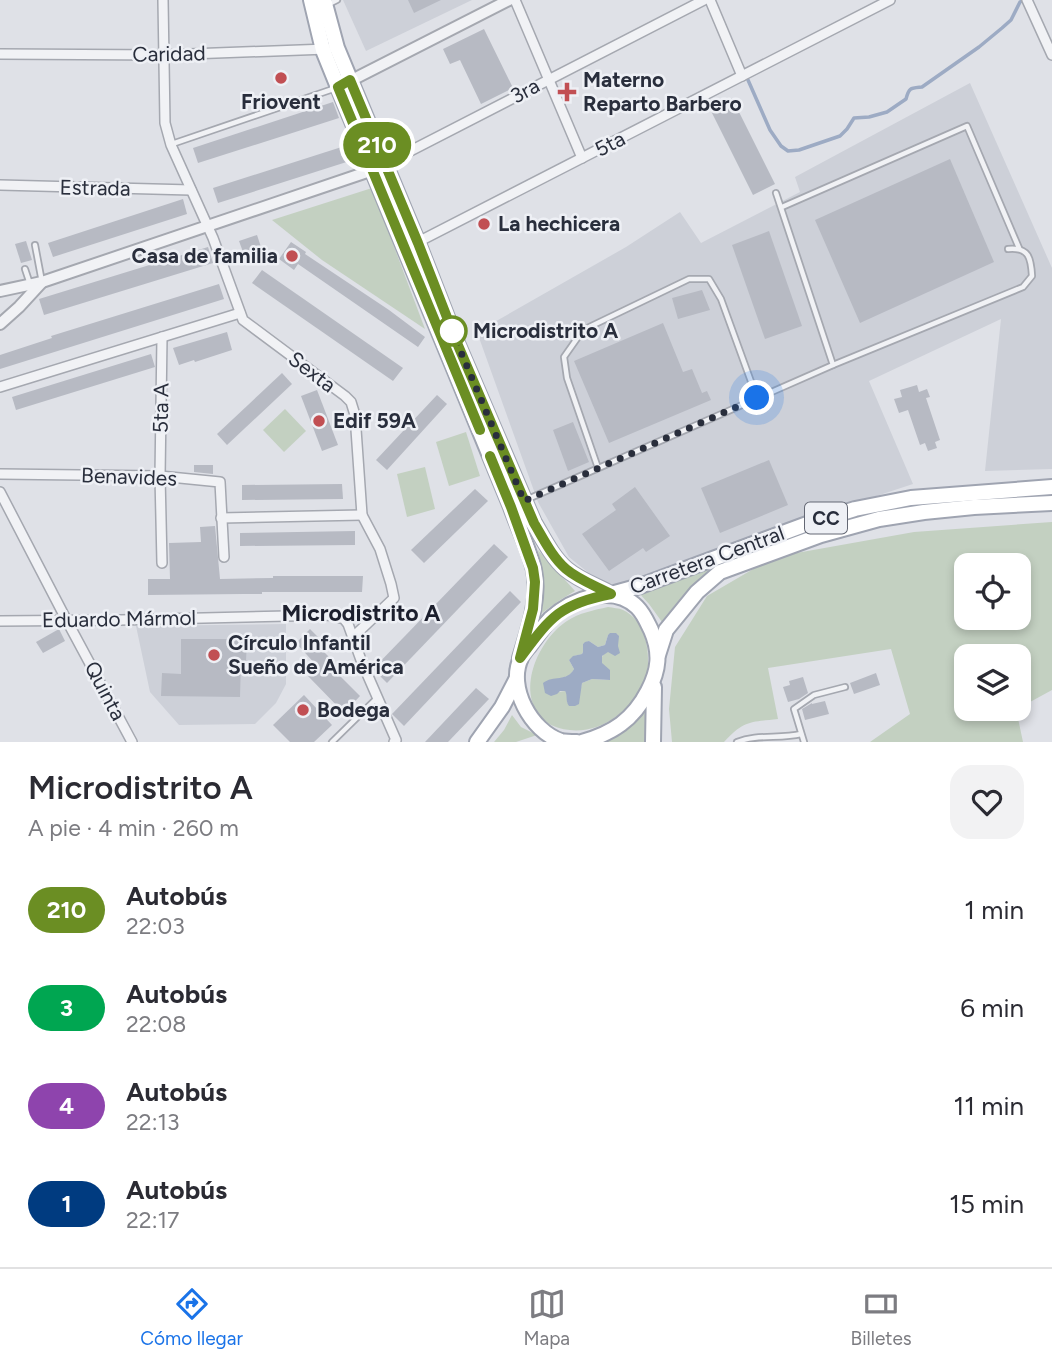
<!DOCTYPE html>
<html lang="es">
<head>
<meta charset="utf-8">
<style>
	:root { --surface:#fff; --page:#f2f2f3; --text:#2b2b33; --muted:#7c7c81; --line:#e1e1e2; --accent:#1a73e8 }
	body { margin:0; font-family:Figtree,sans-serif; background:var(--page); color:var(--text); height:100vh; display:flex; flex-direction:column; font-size:26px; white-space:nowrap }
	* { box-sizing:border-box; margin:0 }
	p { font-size:23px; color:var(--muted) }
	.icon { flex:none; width:38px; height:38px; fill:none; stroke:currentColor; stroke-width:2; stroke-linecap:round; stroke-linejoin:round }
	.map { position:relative; height:742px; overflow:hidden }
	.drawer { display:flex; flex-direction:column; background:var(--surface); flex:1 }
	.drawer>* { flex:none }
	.badge { padding:0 14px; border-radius:23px; font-size:24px; line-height:46px }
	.fabs { position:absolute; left:954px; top:553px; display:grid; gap:14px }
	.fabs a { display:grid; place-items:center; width:77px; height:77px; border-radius:14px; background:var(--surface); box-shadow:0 4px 10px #0003; font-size:35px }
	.you { position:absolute; width:35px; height:35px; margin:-18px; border:5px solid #fff; border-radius:50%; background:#1a73e8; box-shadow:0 0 0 10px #1a73e833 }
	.map>.badge { position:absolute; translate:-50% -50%; box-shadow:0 0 0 4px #fff }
	.round { display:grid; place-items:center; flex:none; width:74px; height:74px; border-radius:21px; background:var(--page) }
	.overview { display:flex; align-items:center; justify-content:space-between; height:119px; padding:0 28px }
	h1 { font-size:33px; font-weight:600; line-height:52px }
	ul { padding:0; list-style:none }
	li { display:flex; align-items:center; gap:21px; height:98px; padding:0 28px }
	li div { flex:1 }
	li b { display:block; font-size:26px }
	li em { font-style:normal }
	li .badge { min-width:77px; font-weight:700; text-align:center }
	.tabs { display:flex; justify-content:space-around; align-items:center; height:98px; border-top:2px solid var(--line); background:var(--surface); font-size:19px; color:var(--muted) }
	.tabs a { display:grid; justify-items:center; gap:4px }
	.tabs .active { color:var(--accent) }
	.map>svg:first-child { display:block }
	.built { fill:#cdd0d8 }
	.green { fill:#c3d0c1; fill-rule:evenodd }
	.water { fill:#9dabc4 }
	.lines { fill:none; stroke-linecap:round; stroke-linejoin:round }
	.stream { stroke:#9dabc4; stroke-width:3.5 }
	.building { fill:#b7bac3 }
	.service-casing { stroke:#a5a8b0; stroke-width:8 }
	.minor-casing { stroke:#a5a8b0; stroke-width:12 }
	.tertiary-casing { stroke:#a5a8b0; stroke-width:14 }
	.primary-casing { stroke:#9fa4b1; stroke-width:18 }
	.service { stroke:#f1f2f5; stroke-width:4.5 }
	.minor { stroke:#f1f2f5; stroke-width:9 }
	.tertiary { stroke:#f1f2f5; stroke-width:10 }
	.primary { stroke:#fff; stroke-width:14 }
	.line-casing { stroke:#fff; stroke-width:16 }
	.line { stroke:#6b8e23; stroke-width:10 }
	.walk { stroke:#292e3c; stroke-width:7; stroke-dasharray:0 12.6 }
	.poi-dot { fill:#c14f53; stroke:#eef0f5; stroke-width:2.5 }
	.stop-dot { fill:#fff; stroke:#6b8e23; stroke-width:3.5 }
	.labels { text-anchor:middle; stroke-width:5; stroke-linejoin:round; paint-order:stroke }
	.shield { fill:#eef0f5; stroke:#646874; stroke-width:2 }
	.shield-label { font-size:19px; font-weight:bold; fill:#292e3c }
	.street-label { font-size:21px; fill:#292e3c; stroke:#eef0f5 }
	.poi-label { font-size:21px; font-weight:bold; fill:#292e3c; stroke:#eef0f5; text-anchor:start }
	.stop-label { font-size:21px; font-weight:bold; fill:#292e3c; stroke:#eef0f5; text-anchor:start }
	.neighbourhood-label { font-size:23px; font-weight:bold; fill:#1c1f2d; stroke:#eef0f5 }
</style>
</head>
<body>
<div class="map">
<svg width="1052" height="742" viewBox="0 0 1052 742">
	<rect width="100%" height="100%" fill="#dfe1e7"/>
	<g class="built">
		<polygon points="343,0 472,0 366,51"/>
		<polygon points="970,83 1052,268 1052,469 985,471 1001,319 869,381 913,484 791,524 624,585 601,583 569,557 538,502 477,332 626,247 680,212 701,243 800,192 795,177"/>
		<polygon points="286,624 286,684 276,703 255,724 179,725 150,692 136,626"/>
	</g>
	<g class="green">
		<polygon points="372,188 425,329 322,260 272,220"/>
		<polygon points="285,409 306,431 284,452 263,430"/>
		<polygon points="466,432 480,476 449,486 436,442"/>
		<polygon points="425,467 435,509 407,517 397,474"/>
		<path d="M 1052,522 L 1052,690 L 1019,708 L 1018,656 L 966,656 L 966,709 L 1016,709 L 1023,742 L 870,742 L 910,714 L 891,649 L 768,668 L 778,719 C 751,722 744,720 724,742 L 672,742 L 669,709 L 675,647 L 707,596 L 774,557 L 914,532 ZM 966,565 L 1018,565 L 1018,618 L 966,618 Z"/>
		<polygon points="538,550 575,591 560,600 542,613 544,583"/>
		<path d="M 718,563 C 695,580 679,599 662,622 L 649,604 L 639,593 Z"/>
		<path d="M 608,607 C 613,608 619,608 623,610 C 644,620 649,645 648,666 C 647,671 647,677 645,681 C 628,717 589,742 551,725 C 511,701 536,641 567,621 C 579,613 594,610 608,607 ZM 613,633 L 618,635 L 618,646 L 605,653 L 601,658 L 602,664 L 610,674 L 609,680 L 592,679 L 582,683 L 580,692 L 567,703 L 567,693 L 565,691 L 558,692 L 558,679 C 565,677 571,676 574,669 L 569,660 L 574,656 L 582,654 L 583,652 L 583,644 L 589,641 L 598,647 L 605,645 L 608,635 Z"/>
		<polygon points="645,709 646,742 601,742"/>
		<polygon points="512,715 521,727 537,735 516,742 494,742 504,730"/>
	</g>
	<path class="water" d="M 610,633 L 616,633 L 619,636 L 618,646 L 620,653 L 615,656 L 608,652 L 602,656 L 602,663 L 610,670 L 610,680 L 592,679 L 582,683 L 579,704 L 575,706 L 569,706 C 565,701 568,695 565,691 L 560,691 L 557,694 L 551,696 L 545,693 L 543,683 C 553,675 567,682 574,669 L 569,660 L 573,656 L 582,654 L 583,652 L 583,644 L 585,642 L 589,641 L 598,647 L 605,645 L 608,635 Z"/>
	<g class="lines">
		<path class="stream" d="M 748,80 L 770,130 L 781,146 L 788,151 L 799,150 L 840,136 L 847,129 L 854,118 L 869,117 L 887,112 L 906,99 C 909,87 911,88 922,87 L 979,47 L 1002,28 L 1011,20 L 1020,2 L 1024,0"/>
	</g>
	<g class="building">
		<polygon points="408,0 441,0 414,13"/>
		<polygon points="484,29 513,88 481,104 460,60 450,64 443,49"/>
		<polygon points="732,98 775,184 753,195 710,109"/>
		<polygon points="333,102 339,118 198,163 193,148"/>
		<polygon points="351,144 356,159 218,203 213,188"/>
		<polygon points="950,159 994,262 860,323 815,220"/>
		<polygon points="183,199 187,214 53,257 48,243"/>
		<polygon points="769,231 802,326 765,339 732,245"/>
		<polygon points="257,235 261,247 243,252 239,241"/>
		<polygon points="26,241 32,260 21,263 15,244"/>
		<polygon points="291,242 306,252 305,254 389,310 425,337 418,347 298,264 294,270 279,259"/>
		<polygon points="208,247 213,263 44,315 39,299"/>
		<polygon points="262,270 403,368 393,381 252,283"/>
		<polygon points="219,284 224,299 0,369 0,355 52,338 51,336"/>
		<polygon points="702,290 710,310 678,319 672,298"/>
		<polygon points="663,323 683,372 692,369 702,393 707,391 711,400 609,443 574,361"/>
		<polygon points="227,332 232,350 195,362 194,360 179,365 173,348"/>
		<polygon points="151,354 155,367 16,410 12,397"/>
		<polygon points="282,373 292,384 227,445 217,434"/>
		<polygon points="917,385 919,392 927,389 930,397 926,398 940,440 935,442 937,448 928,451 925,443 920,445 908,410 899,413 894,399 902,397 900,390"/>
		<polygon points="317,390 338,445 322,451 301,396"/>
		<polygon points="437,395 447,404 387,470 376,460"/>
		<polygon points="573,422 589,462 568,471 553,430"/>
		<polygon points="769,460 788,505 720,533 701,488"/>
		<polygon points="194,465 213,465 213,474 194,472"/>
		<polygon points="342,484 343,499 242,500 242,485"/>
		<polygon points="635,487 670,536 646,552 643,548 609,571 582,534 616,510 612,504"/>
		<polygon points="475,489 488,501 424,563 411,550"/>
		<polygon points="215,526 220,579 273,578 273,576 363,576 362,592 262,592 262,594 243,594 148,595 148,579 170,579 169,543 201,542 200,527"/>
		<polygon points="355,531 355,545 240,546 240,533"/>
		<polygon points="494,544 508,557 387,683 373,669"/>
		<polygon points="510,591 521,602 404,726 392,714"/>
		<polygon points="59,629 65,641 43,653 36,642"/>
		<polygon points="310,629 325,644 320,648 341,669 337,673 360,696 344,713 308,676 318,667 296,643"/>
		<polygon points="181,639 247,639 246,661 241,661 240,697 161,696 162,673 181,674"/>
		<polygon points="876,673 880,685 854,694 850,683"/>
		<polygon points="803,677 808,693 799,699 788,702 783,687 790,685 789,681"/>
		<polygon points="476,688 489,699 448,742 425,742"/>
		<polygon points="304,695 332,725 314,742 290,742 273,725"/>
		<polygon points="825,701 829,714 805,720 802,709 812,703 812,704"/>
	</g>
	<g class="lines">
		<g class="service-casing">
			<g id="service">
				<polyline points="327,5 337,0"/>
				<polyline points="172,144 336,88"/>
				<polyline points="782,207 967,126 1019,248"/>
				<polyline points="35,245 42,282"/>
				<polyline points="25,269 30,284"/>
				<path d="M 833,365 L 1023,287 L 1032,276 C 1031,258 1029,247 1008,249"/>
				<polyline points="598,468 567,378 564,357 583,330 689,279 709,279 721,299 757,398"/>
				<polyline points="528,499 833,365 776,193"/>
				<polyline points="332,742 377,698"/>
				<path d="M 737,742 C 757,734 780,739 801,734"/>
				<polyline points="804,742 794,709 814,695 845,687"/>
			</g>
		</g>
		<g class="minor-casing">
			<g id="minor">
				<polyline points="163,0 165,123 171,145 213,238 243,320 345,396 351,402 355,415 362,515 380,549 391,584 394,598 353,637"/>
				<polyline points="515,0 582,158"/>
				<polyline points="710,0 742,76"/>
				<polyline points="1027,0 1052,55"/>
				<polyline points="0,54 163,55 327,49"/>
				<polyline points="385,164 704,0"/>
				<polyline points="0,185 191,190"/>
				<polyline points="416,243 890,0"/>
				<polyline points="0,387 240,313"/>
				<polyline points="0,474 160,476 220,482 224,557"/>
				<polyline points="0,492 67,621 132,742"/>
				<polyline points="221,518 362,515"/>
				<polyline points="162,563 160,476 162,337"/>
				<polyline points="0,621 120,620 331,615 344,619 348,624 361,660 396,740 394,742"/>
			</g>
		</g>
		<g class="tertiary-casing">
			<g id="tertiary">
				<polyline points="346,83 509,0"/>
				<polyline points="0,291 42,282 373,170 385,164"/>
				<polyline points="0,324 19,307 42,282"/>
			</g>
		</g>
		<g class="primary-casing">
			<g id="primary">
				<path d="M 311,0 L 323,50 L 338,87 L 511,507 C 518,527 529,549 534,570 C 540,599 528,631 520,658"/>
				<path d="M 324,0 L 337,48 L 418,243 L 457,343 L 534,523 C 543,538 552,557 566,569 C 579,580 596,586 611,594 L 640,586 L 807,524 L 855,509 L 911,498 L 1052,487"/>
				<polyline points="658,655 666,630 697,592 720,572 821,535 879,519 924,512 974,507 1052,503"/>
				<polyline points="477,742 502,707 516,680"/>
				<path d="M 577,742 C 572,742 565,742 561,741 C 531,731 507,687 521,658 C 523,653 527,649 530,645 C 537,636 543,627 550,619 C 572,599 612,583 637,607 C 644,614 647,622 651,630 C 661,653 659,670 648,691 C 633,720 613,733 582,742"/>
				<polyline points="653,742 654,687"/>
			</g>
		</g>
		<use href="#service" class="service"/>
		<use href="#minor" class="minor"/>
		<use href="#tertiary" class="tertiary"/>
		<use href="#primary" class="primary"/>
	</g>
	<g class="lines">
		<g class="line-casing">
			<path id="line" d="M 480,430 L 338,87 L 350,80 L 418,243 L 457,343 L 534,523 C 543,538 552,557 566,569 C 579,580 596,586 611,594 C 559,604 550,618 520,658 L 533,609 L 535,582 L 533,568 L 511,507 L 490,456"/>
		</g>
		<use href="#line" class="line"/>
		<polyline class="walk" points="452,331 524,501 757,398"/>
	</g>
	<g class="poi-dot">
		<circle cx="281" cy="78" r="7"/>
		<path d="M563.5 81.5h7v7h7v7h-7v7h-7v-7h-7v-7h7z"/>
		<circle cx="484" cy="224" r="7"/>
		<circle cx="292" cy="256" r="7"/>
		<circle cx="319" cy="421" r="7"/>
		<circle cx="214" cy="655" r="7"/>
		<circle cx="303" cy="710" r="7"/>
	</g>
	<circle class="stop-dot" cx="452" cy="331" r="14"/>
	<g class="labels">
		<rect class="shield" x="805" y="502.5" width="42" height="31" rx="5"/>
		<g class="shield-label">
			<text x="826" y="525">CC</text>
		</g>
		<g class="street-label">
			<text transform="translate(169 54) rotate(-1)" y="7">Caridad</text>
			<text transform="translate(525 91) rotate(-28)" y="7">3ra</text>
			<text transform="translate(610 144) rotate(-27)" y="7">5ta</text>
			<text transform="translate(95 188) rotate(1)" y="7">Estrada</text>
			<text transform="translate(312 372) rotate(37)" y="7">Sexta</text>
			<text transform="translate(161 408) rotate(-89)" y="7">5ta A</text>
			<text transform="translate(129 477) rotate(2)" y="7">Benavides</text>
			<text transform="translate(707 560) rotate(-20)" y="7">Carretera Central</text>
			<text transform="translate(119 619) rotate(-1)" y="7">Eduardo Mármol</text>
			<text transform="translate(105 691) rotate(62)" y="7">Quinta</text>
		</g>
		<g class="poi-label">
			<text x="583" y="87">Materno<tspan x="583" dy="24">Reparto Barbero</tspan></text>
			<text x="281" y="109" text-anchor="middle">Friovent</text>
			<text x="498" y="231">La hechicera</text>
			<text x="278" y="263" text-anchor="end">Casa de familia</text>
			<text x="333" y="428">Edif 59A</text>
			<text x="228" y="650">Círculo Infantil<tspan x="228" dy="24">Sueño de América</tspan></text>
			<text x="317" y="717">Bodega</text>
		</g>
		<g class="stop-label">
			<text x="473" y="338">Microdistrito A</text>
		</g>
		<g class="neighbourhood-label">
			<text x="361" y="621">Microdistrito A</text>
		</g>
	</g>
</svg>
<div class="fabs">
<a><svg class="icon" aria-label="locate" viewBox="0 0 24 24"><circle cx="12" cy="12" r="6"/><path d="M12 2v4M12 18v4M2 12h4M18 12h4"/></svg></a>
<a><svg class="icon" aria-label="layers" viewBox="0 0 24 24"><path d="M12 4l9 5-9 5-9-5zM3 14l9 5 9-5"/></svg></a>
</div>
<div class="you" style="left:757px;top:398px"></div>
<b class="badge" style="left:377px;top:145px;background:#6b8e23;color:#fff">210</b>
</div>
<section class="drawer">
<div class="overview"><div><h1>Microdistrito A</h1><p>A pie · 4 min · 260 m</p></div><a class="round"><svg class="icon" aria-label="heart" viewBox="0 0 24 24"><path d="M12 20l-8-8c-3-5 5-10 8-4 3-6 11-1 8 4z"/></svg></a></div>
<ul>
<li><span class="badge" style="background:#6b8e23;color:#fff">210</span><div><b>Autobús</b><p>22:03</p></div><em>1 min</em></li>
<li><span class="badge" style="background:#00a651;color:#fff">3</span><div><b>Autobús</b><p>22:08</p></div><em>6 min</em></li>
<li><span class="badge" style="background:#8e44ad;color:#fff">4</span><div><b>Autobús</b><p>22:13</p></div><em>11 min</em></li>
<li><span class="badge" style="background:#003b80;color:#fff">1</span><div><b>Autobús</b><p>22:17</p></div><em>15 min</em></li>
</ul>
</section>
<nav class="tabs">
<a class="active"><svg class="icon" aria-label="directions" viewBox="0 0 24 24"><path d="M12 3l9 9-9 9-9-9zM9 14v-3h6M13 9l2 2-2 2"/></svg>Cómo llegar</a>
<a><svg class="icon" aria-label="map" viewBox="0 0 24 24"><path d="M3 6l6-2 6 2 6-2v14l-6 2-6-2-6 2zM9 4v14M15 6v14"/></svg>Mapa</a>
<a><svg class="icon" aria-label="tickets" viewBox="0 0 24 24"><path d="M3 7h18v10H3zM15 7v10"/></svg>Billetes</a>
</nav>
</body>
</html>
